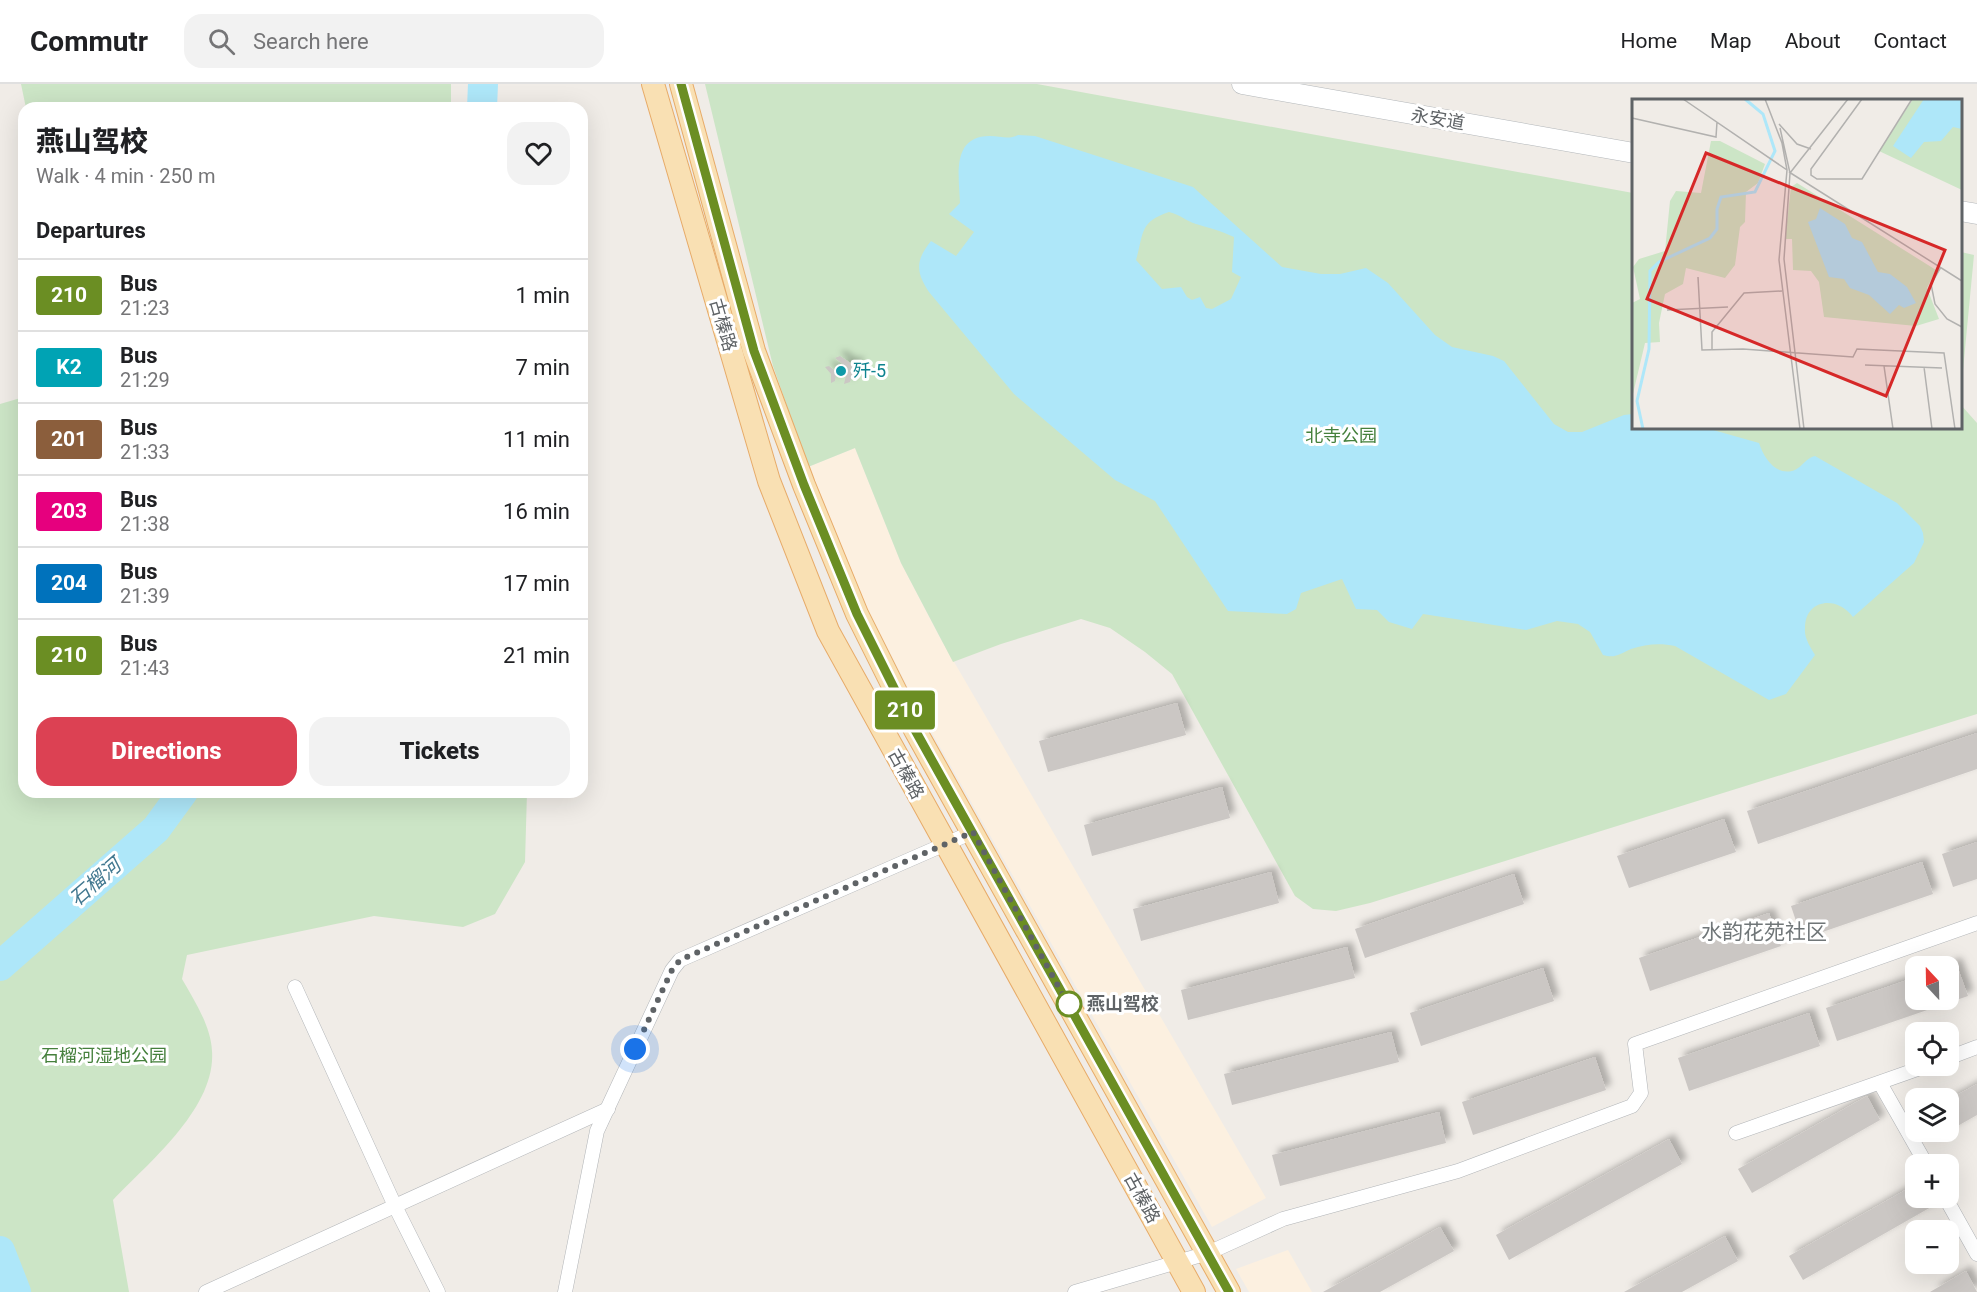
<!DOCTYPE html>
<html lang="en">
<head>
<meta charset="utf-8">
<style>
	:root { --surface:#fff; --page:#f2f2f2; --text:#202124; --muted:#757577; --line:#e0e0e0; --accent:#dc4153 }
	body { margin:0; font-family:Roboto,"Noto Sans SC",sans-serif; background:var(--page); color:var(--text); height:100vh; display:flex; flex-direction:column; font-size:22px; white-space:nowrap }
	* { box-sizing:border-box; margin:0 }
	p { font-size:20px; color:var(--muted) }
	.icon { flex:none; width:33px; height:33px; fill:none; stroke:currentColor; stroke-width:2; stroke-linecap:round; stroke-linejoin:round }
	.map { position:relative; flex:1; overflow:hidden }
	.sheet { position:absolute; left:18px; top:18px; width:570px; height:696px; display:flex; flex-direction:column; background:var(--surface); border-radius:18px; box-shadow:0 6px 24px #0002 }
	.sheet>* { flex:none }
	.badge { padding:0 12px; border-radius:4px; font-size:21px; line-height:39px }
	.needle { width:39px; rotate:338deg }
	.buttons { position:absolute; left:1905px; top:872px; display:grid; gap:12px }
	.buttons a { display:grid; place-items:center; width:54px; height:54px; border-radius:12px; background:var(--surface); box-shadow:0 6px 24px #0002; font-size:30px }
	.you { position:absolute; width:30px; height:30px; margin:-15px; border:4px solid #fff; border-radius:50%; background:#1a73e8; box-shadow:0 0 0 9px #1a73e833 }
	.map>.badge { position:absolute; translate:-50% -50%; box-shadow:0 0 0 3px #fff }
	h2 { padding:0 18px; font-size:22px; line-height:54px }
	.round { display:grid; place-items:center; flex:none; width:63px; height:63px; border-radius:18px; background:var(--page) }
	.head { display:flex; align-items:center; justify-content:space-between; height:102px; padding:0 18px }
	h1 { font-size:28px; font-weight:800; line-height:45px }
	.button { display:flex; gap:12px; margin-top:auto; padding:12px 18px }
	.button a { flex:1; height:69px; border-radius:18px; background:var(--accent); color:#fff; font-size:24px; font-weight:800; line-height:69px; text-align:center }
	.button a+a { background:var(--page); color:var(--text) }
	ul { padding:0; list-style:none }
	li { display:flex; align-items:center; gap:18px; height:72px; padding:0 18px; border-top:2px solid var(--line) }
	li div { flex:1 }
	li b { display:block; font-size:22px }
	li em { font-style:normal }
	li .badge { min-width:66px; font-weight:700; text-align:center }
	header { display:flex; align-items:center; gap:36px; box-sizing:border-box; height:84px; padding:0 30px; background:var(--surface); border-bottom:2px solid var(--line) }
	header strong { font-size:28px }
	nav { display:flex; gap:33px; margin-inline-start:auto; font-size:21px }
	.search { width:420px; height:54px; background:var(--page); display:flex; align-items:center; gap:15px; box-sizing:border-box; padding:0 21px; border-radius:18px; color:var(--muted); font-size:22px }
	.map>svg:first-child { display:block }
	.commercial { fill:#fcf0e0 }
	.green { fill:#cce5c6 }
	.water { fill:#aee7f9; fill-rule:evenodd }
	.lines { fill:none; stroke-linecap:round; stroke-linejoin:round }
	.river { stroke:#aee7f9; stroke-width:30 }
	.building { fill:#cbc7c4; filter:url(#shadow) }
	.street-casing { stroke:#b2b5b8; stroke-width:15 }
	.secondary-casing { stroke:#b3b7ba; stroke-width:21 }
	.primary-casing { stroke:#e7ab69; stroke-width:24 }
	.street { stroke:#fff; stroke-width:14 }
	.secondary { stroke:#fff; stroke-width:20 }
	.primary { stroke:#f9e0b3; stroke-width:22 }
	.line-casing { stroke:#fff; stroke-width:14 }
	.line { stroke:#6b8e23; stroke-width:9 }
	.walk { stroke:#5f6366; stroke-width:6; stroke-dasharray:0 10.8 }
	.culture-dot { fill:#0f9aa8; stroke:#fff; stroke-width:2 }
	.stop-dot { fill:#fff; stroke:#6b8e23; stroke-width:3 }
	.labels { text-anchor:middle; stroke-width:6; stroke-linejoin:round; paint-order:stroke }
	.street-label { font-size:18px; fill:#5f6366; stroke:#fff }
	.culture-label { font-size:18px; fill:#0d838f; stroke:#fff; text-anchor:start }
	.park-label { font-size:18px; fill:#45803c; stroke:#fff }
	.stop-label { font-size:18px; font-weight:bold; fill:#5f6366; stroke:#fff; text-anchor:start }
	.water-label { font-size:20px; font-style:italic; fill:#427890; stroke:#fff }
	.quarter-label { font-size:21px; fill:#707678; stroke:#fff }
	.inset-river { fill:none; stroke:#aee7f9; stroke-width:3 }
	.inset-road { fill:none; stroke:#b2b1af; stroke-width:1.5 }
	.view { fill:#d62828; fill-opacity:0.15; stroke:#d62828; stroke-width:3 }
	.inset-edge { fill:none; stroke:#5f6366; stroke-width:3 }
</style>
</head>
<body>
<header>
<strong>Commutr</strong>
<div class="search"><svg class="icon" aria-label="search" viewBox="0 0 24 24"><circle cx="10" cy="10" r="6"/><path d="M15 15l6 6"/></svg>Search here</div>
<nav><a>Home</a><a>Map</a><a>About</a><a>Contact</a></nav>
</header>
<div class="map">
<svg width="1977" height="1208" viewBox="0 0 1977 1208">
	<defs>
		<filter id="shadow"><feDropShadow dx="5.5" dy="-5.5" stdDeviation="3" flood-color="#0004"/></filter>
	</defs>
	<rect width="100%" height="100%" fill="#f0ece7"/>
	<g class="commercial">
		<polygon points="855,364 901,479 939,552 1266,1114 1212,1143 923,633 855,501 808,383"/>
		<polygon points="1288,1166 1312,1208 1249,1208 1236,1185"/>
	</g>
	<g class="green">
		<polygon points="21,0 451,0 451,24 26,24"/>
		<polygon points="705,0 1037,0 1633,109 1634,344 1960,344 1961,321 1977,339 1977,630 1370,819 1336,827 1313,825 1295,812 1172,590 1145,568 1110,544 1081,535 1001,560 953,578 901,479 855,364 808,383 773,282"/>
		<polygon points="1961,168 1974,171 1961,307 1960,168"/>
		<path d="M 24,313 L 24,708 L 527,708 L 525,778 L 495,830 L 463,843 L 374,832 L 187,871 L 182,895 C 194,916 211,942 212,967 C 216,1024 149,1078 113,1116 L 129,1208 L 0,1208 L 0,320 Z"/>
	</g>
	<path class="water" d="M 1018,51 L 1035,52 L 1193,103 L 1282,183 L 1321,190 L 1340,190 L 1366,184 L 1388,199 L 1435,251 L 1452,263 L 1493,272 L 1504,277 L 1554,340 L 1568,348 L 1582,348 L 1624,331 L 1633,330 L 1634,344 L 1706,344 L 1759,359 C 1764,374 1776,393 1795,386 C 1803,382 1806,374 1815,372 L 1897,419 L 1920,442 L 1923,449 L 1924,458 L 1914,479 L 1853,533 C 1837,511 1805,515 1805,544 C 1804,554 1810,562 1815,571 L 1786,610 L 1769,616 L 1675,562 C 1660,559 1646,560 1631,565 C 1621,569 1616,575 1603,571 L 1590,548 L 1578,540 L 1557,537 L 1526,546 L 1423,530 L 1412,545 L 1389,538 L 1377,526 L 1356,525 L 1342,495 L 1301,509 L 1296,525 L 1287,530 L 1228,527 L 1155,417 L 1115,396 L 1014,310 L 929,208 C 916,188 915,177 931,157 L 956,172 L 974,148 L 949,130 L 960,119 C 959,92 951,52 990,52 C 1001,52 1008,56 1018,51 ZM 1169,128 C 1181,131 1186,137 1196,140 C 1210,144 1221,147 1234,153 L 1232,188 L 1241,193 L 1231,215 L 1212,225 L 1206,224 L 1200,213 L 1192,216 L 1187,213 L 1181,203 L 1162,205 L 1136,176 C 1144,149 1139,138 1169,128 Z"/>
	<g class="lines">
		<g class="river">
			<polyline points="482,24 483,0"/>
			<polyline points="0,882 156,745 183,708"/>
			<polyline points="0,1167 16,1208"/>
		</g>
	</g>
	<g class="building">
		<polygon points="840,272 852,280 857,278 859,283 854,285 850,298 844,300 847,287 836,291 835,297 831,299 831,290 825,283 829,282 834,286 845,282 835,274"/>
		<polygon points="1177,619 1186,651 1048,688 1039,657"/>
		<polygon points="1977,649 1977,685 1758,760 1747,727"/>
		<polygon points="1222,703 1230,734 1092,772 1084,741"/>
		<polygon points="1724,735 1736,768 1629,804 1617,772"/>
		<polygon points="1977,758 1977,795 1953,803 1942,770"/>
		<polygon points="1922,778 1933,810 1802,855 1791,822"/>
		<polygon points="1271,788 1279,819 1141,857 1133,825"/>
		<polygon points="1514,790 1524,820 1365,874 1355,845"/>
		<polygon points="1769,829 1781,862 1650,907 1639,874"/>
		<polygon points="1347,863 1355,894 1188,936 1181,906"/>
		<polygon points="1956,879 1968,912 1837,957 1826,924 1916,893 1916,915 1948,915 1948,882"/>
		<polygon points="1543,884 1554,917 1421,962 1410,929"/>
		<polygon points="1809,929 1820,962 1689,1007 1678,974"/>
		<polygon points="1391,948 1399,978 1232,1021 1224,990"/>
		<polygon points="1595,973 1606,1006 1473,1051 1462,1018"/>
		<polygon points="1977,1000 1977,1031 1931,1057 1926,1047 1948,1047 1948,1016"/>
		<polygon points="1867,1012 1880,1036 1752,1109 1738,1085"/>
		<polygon points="1439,1028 1446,1059 1280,1102 1272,1071"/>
		<polygon points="1669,1055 1682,1080 1509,1176 1496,1151"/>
		<polygon points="1916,1100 1916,1113 1926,1113 1931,1123 1803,1196 1789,1172"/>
		<polygon points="1440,1143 1454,1167 1380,1208 1323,1208"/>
		<polygon points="1725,1152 1738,1177 1682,1208 1624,1208"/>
		<polygon points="1966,1187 1977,1208 1930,1208"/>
	</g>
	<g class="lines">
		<g class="street-casing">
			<g id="street">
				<polyline points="295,903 395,1122 438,1208"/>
				<polyline points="1948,974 1977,963"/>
				<polyline points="1880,999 1926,1080"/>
				<polyline points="1736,1049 1929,981"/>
				<polyline points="1945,1113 1977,1170"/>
				<polyline points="206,1208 608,1025"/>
				<polyline points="565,1208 597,1047 672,886 680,876 973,748"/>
				<polyline points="1075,1208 1208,1169 1283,1135 1458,1087 1632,1022 1641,1009 1635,960 1977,839"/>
			</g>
		</g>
		<g class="secondary-casing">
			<g id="secondary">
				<polyline points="1242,0 1634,69"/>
				<polyline points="1960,127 1977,130"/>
			</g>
		</g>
		<g class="primary-casing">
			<g id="primary">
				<polyline points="653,0 769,397 828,547 1194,1208"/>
				<polyline points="681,0 754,267 804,401 857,530 915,646 1229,1208"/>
			</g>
		</g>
		<use href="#street" class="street"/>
		<use href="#secondary" class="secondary"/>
		<use href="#primary" class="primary"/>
	</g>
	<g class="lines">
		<g class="line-casing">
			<polyline id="line" points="681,0 754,267 804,401 857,530 915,646 1229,1208"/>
		</g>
		<use href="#line" class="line"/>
		<polyline class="walk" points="635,965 672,886 680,876 973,748 1073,929 1069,920"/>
	</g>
	<circle class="culture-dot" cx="841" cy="287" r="6"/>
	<circle class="stop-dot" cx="1069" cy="920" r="12"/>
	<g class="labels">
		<g class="street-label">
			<text transform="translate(1438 35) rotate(10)" y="6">永安道</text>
			<text transform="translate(723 241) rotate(74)" y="6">古榛路</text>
			<text transform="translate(906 690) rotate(61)" y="6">古榛路</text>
			<text transform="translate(1142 1114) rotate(61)" y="6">古榛路</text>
		</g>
		<g class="culture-label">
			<text x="853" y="293">歼-5</text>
		</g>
		<g class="park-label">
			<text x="1341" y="358">北寺公园</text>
			<text x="104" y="978">石榴河湿地公园</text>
		</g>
		<g class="stop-label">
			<text x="1087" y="926">燕山驾校</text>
		</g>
		<g class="water-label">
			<text transform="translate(95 798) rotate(-41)" y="7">石榴河</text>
		</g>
		<g class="quarter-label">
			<text x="1764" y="855">水韵花苑社区</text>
		</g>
	</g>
	<g transform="translate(1632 15)">
		<rect width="330" height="330" fill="#f0ece7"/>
		<path d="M 281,0 L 330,0 L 330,91 L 247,52 ZM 79,42 L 88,42 L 133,65 L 126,84 L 114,93 L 113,123 L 108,128 L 103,166 L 93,179 L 54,169 L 51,185 L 33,195 L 27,224 L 28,243 L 13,244 L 0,299 L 0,204 L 8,200 L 1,168 L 7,160 L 33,152 L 38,102 L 44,92 L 69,94 ZM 165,84 L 304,171 L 295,189 L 307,220 L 284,227 L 192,218 L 187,183 L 179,172 L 161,171 L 160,140 L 153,140 L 159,88 Z" fill="#cce5c6"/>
		<path d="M 292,0 L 330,0 L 330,30 L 321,28 L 309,42 L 292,43 L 279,59 L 261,47 ZM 188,109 L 213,125 L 220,139 L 230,143 L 246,173 L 258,175 L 275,188 L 284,204 L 272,209 L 267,206 L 258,215 L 237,196 L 218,189 L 212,180 L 197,178 L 176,123 L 184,120 Z" fill="#aee7f9"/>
		<path class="inset-river" d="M 11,330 L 5,302 L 17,250 L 18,172 L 27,163 L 78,139 L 85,130 L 85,110 L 89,98 L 123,93 L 143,52 L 131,15 L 113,0"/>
		<path class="inset-road" d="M 51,0 L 155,71M 133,0 L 150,44 L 155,71 L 147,161 L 168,330M 230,0 L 179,70 L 179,76 L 185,80 L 230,80 L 280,0M 0,19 L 84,38 L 85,23M 147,25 L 165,45 L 179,50M 148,29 L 158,74 L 152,160 L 172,330M 157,73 L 330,182M 158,74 L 216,0M 309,168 L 299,185 L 303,205 L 315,220 L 330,228M 66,178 L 70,251 L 111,250 L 221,258 L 225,250 L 312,254 L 323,330M 35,211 L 96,208M 80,250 L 80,233 L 112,194 L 150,192M 233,266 L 310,269M 252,267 L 261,330M 292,268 L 300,330"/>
		<path class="view" d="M 74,54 L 313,151 L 254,297 L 15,200 Z"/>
		<rect width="330" height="330" class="inset-edge"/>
	</g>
</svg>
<div class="buttons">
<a><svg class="needle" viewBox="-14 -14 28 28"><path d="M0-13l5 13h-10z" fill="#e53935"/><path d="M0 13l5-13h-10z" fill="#757577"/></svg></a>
<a><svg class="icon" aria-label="locate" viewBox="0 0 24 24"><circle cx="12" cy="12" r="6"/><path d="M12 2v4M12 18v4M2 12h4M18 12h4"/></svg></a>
<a><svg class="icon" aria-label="layers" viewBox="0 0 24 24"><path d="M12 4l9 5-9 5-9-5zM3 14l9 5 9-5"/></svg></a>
<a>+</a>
<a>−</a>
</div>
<div class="you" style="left:635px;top:965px"></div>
<b class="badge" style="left:905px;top:626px;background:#6b8e23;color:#fff">210</b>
<section class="sheet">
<div class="head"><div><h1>燕山驾校</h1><p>Walk · 4 min · 250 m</p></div><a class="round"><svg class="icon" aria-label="heart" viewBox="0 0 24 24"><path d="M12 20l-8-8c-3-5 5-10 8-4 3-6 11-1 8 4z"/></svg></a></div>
<h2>Departures</h2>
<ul>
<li><span class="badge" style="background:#6b8e23;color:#fff">210</span><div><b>Bus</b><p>21:23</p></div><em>1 min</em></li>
<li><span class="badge" style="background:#00a3b4;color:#fff">K2</span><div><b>Bus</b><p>21:29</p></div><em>7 min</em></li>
<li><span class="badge" style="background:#8b5e3c;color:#fff">201</span><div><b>Bus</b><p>21:33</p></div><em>11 min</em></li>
<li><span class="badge" style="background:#e6007e;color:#fff">203</span><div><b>Bus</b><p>21:38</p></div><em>16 min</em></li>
<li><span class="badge" style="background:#0072bc;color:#fff">204</span><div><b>Bus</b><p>21:39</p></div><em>17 min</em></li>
<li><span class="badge" style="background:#6b8e23;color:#fff">210</span><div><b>Bus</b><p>21:43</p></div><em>21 min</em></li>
</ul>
<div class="button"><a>Directions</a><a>Tickets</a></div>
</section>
</div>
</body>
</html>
